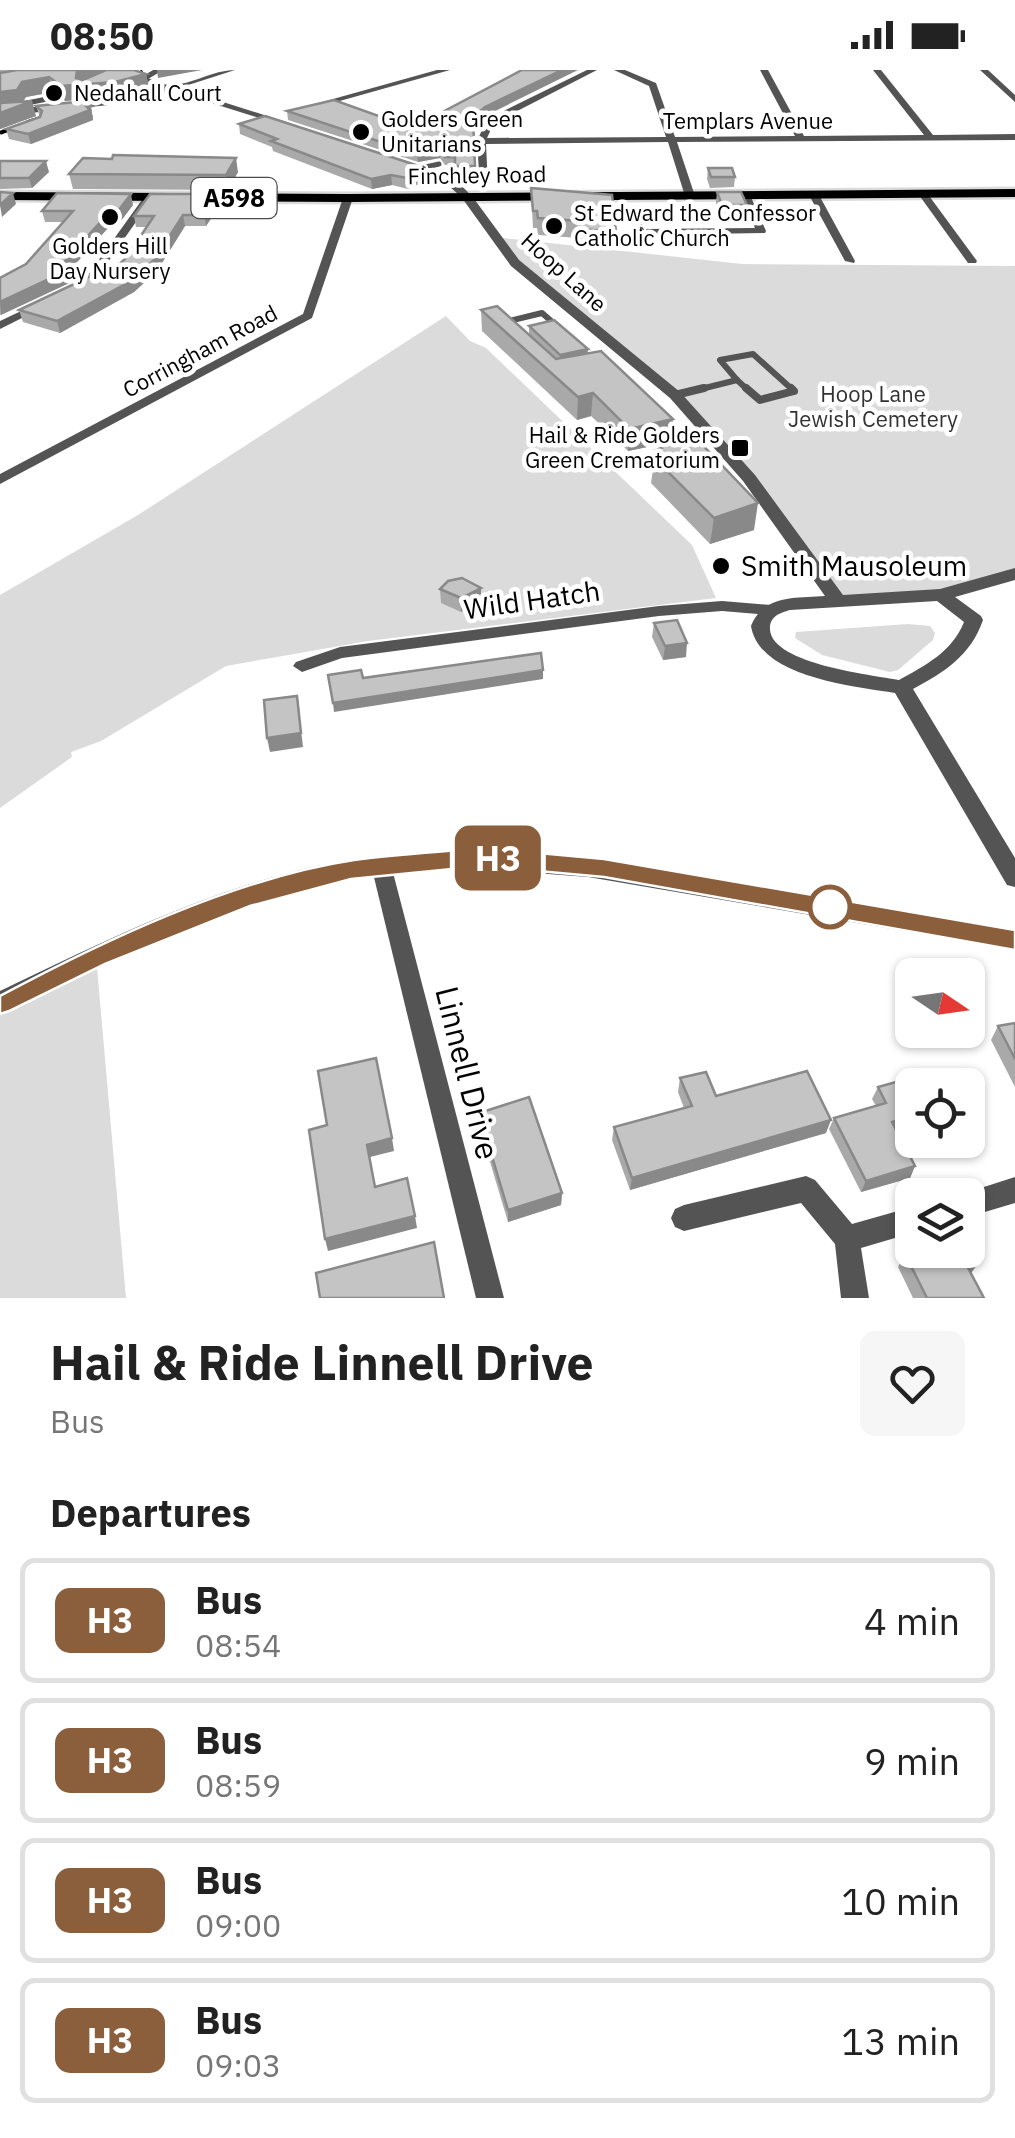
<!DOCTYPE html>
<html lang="en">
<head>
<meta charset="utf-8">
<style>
	:root { --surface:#fff; --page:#f6f6f6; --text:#222; --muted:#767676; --line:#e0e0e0 }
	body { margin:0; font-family:"IBM Plex Sans",sans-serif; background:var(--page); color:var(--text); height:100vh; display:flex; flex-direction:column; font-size:38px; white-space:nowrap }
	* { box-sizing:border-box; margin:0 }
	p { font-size:32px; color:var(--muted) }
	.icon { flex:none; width:55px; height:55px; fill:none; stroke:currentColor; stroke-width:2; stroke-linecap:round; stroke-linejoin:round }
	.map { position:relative; height:1228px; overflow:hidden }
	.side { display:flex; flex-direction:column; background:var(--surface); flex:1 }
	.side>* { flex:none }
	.badge { padding:0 20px; border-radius:15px; font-size:35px; line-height:65px }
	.needle { width:65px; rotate:103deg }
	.controls { position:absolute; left:895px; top:888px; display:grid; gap:20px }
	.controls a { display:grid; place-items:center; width:90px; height:90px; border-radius:15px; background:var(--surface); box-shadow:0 2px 8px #0004; font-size:50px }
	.map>.badge { position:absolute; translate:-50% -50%; box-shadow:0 0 0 5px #fff }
	h2 { padding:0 50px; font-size:38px; line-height:90px }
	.round { display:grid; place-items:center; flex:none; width:105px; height:105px; border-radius:15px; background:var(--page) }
	.headline { display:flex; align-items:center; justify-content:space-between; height:170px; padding:0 50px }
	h1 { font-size:48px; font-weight:700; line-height:75px }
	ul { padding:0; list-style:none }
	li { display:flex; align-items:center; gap:30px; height:125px; margin:0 20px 15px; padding:0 30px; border:5px solid var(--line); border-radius:15px }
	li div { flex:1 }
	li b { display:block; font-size:38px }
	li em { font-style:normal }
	li .badge { min-width:110px; font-weight:700; text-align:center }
	.status { display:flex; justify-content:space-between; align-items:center; height:70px; padding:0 50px; background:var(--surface); direction:ltr }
	.status svg { height:28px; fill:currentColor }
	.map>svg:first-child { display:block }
	.green { fill:#dbdbdb }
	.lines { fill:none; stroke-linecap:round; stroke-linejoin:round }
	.primary-casing { stroke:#dbdbdb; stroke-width:5 }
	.service-far2 { stroke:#545454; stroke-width:5 }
	.service-far1 { stroke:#545454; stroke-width:6 }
	.service { stroke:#545454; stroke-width:8 }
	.minor { fill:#545454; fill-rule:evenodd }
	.tertiary { fill:#545454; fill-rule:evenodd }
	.primary { fill:#000; fill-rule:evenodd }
	.rail { stroke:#000; stroke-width:4; stroke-dasharray:8 2.5 1 2.5; stroke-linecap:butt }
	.wall { fill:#a9a9a9 }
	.shaded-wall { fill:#898989 }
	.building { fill:#c4c4c4; stroke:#898989; stroke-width:2.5 }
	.line { fill:#8b5e3c; stroke:#fff; stroke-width:2.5 }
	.poi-dot { fill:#000; stroke:#fff; stroke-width:4 }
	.stop-dot { fill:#fff; stroke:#8b5e3c; stroke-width:5 }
	.labels { text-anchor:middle; stroke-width:9; stroke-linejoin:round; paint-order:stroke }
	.far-poi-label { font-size:22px; fill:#000; stroke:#fff; text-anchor:start }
	.far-street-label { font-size:22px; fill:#000; stroke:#fff }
	.far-park-label { font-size:22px; fill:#323232; stroke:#fff }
	.shield { fill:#fff; stroke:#4c4c4c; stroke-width:2.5 }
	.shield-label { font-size:25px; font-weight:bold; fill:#000 }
	.poi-label { font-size:28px; fill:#000; stroke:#fff; text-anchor:start }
	.street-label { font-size:28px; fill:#000; stroke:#fff }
	.near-street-label { font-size:32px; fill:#000; stroke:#fff }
</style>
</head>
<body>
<div class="status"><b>08:50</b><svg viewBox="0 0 49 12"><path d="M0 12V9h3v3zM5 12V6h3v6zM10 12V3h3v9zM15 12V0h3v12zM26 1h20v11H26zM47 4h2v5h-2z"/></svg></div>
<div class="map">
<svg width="1015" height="1228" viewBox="0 0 1015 1228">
	<rect width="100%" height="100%" fill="#fff"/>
	<g class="green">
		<polygon points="495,167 742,194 1015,196 1015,502 941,525 838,531 803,478 675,325 560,232"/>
		<polygon points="446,246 470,271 486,278 692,475 716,528 368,571 226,596 101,671 71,682 72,687 0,738 0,525 138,445"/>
		<polygon points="908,554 930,556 935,563 933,570 898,600 890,602 822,585 795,568 796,562"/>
		<polygon points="96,886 126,1228 0,1228 0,934"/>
	</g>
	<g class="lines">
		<g class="primary-casing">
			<polygon id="primary" points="1015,119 1015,127 348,132 0,130 0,122 348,124"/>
		</g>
		<g class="service-far2">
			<polyline points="143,9 158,0"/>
			<polyline points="32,39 27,33 52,28 61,36"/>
			<polyline points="417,99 439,94"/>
		</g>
		<g class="service-far1">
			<polyline points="505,252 542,243 558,257"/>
			<polyline points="737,310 749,321"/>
			<polyline points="737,310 720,290 753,284 794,321"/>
			<polyline points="693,321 737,310"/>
		</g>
		<g class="service">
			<polyline points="746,318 760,330 794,321 791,318"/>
			<polyline points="675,325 704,318"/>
			<polyline points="664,349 691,378"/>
		</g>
		<g class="minor">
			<path d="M 124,0 C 141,0 154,15 171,15 C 191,15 213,0 235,0 L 179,18 L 289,53 L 282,55 L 173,21 L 119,34 L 0,46 L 0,40 L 119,30 L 164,18 L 140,11 Z"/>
			<polygon points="437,0 450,0 297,43 290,41"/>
			<polygon points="587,0 597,0 494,53 487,68 666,67 649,16 614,0 625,0 656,13 675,67 795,66 760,0 768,0 804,66 924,65 873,0 881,0 933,65 1015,64 1015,70 677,72 695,126 690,129 685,126 668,72 486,74 488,115 480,117 477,71 487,49"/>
			<polygon points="980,0 988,0 1015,25 1015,32"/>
			<path d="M 396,91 C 423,93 456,105 473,128 L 465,130 L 443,111 L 396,95 Z"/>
			<polygon points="745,122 750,125 766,161 765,163 640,165 636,164 631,153 640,151 644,159 755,158 740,125"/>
			<polygon points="814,122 819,125 855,191 854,193 845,191 809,125"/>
			<polygon points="921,123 927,123 977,191 976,193 968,193 919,125"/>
			<polygon points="348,125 353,128 312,248 0,414 0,404 303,244 343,128"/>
			<polygon points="144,127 152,129 96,209 86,217 78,217 78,213 88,205"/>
			<polygon points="36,234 46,236 0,259 0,251"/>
			<polygon points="722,531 771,535 779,540 771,545 722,541 659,546 342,588 302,602 293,596 296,592 340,577 659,536"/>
			<polygon points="381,787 388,789 391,795 504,1228 476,1228 371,795 374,789"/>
			<polygon points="806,1106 815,1110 852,1154 912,1137 912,1163 861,1178 869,1228 841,1228 835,1174 801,1133 684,1161 675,1157 671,1148 675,1139 684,1135"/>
			<polygon points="1015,1107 1015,1133 968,1147 968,1125 959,1125"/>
		</g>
		<g class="tertiary">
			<path d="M 464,126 L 472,126 L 519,190 L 680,322 L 755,405 L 843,525 L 940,519 L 1015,498 L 1015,510 L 955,527 L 981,546 L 983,550 C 971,585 945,602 913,619 L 1015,788 L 1015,817 L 1007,815 L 895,623 C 852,616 759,607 751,556 C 763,525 796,528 825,526 L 743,411 L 670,328 L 511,196 L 462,128 ZM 937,531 L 964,552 C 952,582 926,595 899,610 C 872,605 773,594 770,560 C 769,547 779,543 790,540 Z"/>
			<path d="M 483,781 L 640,796 L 1015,860 L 1015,880 L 588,807 L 483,799 L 431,800 L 324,813 L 246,835 L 167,866 L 0,944 L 0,921 C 104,871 209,819 322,795 C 375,784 429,782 483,781 Z"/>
		</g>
		<use href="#primary" class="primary"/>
		<polyline class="rail" points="0,63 80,32 142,0"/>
	</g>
	<g class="wall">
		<polygon points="0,0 146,4 149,18 118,26 65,31 53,22 26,27 23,32 36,46 0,59"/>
		<polygon points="36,36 93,45 93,50 31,74 9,69 6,59 40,47"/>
		<polygon points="287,41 412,58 485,46 473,55 475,104 455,104 455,95 445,95 440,88 418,92 288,50"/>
		<polygon points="265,46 420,113 408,119 392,115 372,119 273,81 272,77 240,64 239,54"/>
		<polygon points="0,91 49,102 32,118 0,119"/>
		<polygon points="708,98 735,107 734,117 710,118 707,109"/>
		<polygon points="238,102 228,120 73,119 69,104"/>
		<polygon points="531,118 616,162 615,178 581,176 579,168 538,165 537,158 533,158"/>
		<polygon points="717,122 747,135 746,146 721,146 716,133"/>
		<polygon points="133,135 117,156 108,158 74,195 80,208 0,245 0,208 26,194 63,152 45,152 42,141"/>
		<polygon points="220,135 206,156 185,156 157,201 134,222 60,263 23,252 19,240 109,204 126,188 146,157 136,157 134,146"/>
		<polygon points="481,240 529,265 529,256 588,283 673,349 671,372 628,381 591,346 577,350 482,261"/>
		<polygon points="656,380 754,460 710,474 651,413"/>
		<polygon points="440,519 481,531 461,542 441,533"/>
		<polygon points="654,553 686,587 663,590 652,567"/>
		<polygon points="1015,953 1015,1017 991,970 998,956"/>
		<polygon points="680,1008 716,1026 826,1063 630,1120 612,1070 614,1057 684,1038 678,1022"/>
		<polygon points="878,1017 912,1042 912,1049 909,1057 896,1061 915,1096 910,1108 861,1122 829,1059 834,1048 876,1036 872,1029"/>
		<polygon points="479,1043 562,1123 561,1135 508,1152 479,1055"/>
		<polygon points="905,1184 971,1203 984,1228 913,1228 898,1197"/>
	</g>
	<g class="shaded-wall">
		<polygon points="77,0 110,0 146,4 149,18 118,26 65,31 61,16 76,8"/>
		<polygon points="157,0 202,0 158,8"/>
		<polygon points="562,0 578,0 485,46 473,55 473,47 485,37"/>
		<polygon points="49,7 53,22 26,27 21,34 0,37 0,22 22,12"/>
		<polygon points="32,31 36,46 0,59 0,43"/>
		<polygon points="86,36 91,36 93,50 31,74 28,64"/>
		<polygon points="440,79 440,88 418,92 417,84"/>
		<polygon points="236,88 238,102 228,120 226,105"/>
		<polygon points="46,91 49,102 32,118 29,108"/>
		<polygon points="420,103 420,113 408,119 407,108"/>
		<polygon points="391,105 392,115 372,119 371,109"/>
		<polygon points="13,123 16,134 2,147 0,135"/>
		<polygon points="131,124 133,135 117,156 108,158 71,199 77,196 80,208 1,245 0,232 65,191 106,146"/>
		<polygon points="218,124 220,135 206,156 204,145"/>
		<polygon points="183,145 185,156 157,201 134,222 60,263 57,251"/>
		<polygon points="588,279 587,291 560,297 560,285"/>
		<polygon points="593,323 591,346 577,350 578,327"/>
		<polygon points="673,349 671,372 628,381 629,359"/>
		<polygon points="758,433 754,460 710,474 714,448"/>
		<polygon points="481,518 481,531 461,542 461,528"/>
		<polygon points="687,573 686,587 663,590 665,576"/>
		<polygon points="543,600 543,609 334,642 333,633"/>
		<polygon points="297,626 303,677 270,682 267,668"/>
		<polygon points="912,1046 909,1057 886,1064 892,1052"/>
		<polygon points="831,1050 826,1063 630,1120 632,1108"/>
		<polygon points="392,1068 394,1081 370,1087 367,1075"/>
		<polygon points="915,1096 910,1108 861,1122 866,1111"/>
		<polygon points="562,1123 561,1135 508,1152 508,1140"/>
		<polygon points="415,1146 417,1158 328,1181 325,1169"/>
		<polygon points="981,1189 972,1202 958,1207 966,1194"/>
	</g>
	<g class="building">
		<polygon points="17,0 77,0 76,8 83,10 106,0 134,0 146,4 115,12 61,16 49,7 22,12 17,20 0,22 0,3"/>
		<polygon points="522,0 562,0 485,37 473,47 475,96 455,96 455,87 445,87 440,79 417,84 287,41 334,30 412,58"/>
		<polygon points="32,31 0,43 0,33"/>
		<polygon points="85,31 91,36 86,36 90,40 28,64 6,59 40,47 42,41 36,36"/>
		<polygon points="265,46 419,96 420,103 407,108 391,105 371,109 271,71 277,69 239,54"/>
		<polygon points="113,85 236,88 226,105 69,104 83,88 112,89"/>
		<polygon points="0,91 46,91 29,108 0,108"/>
		<polygon points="708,98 732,98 735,107 711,107"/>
		<polygon points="531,118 612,125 616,162 581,159 580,151 538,148 537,141 533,141"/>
		<polygon points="0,122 13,123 0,135"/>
		<polygon points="717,122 741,122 747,135 722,135"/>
		<polygon points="57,123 131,124 115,145 106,146 65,191 77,196 0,232 0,208 26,194 73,141 42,141"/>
		<polygon points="150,124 218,124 204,145 183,145 155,189 131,211 57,251 19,240 89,207 94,200 109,204 126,188 154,146 134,146"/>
		<polygon points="497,236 556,289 601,281 673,349 629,359 593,323 578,327 481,240"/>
		<polygon points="554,250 588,279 560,285 529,256"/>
		<polygon points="693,365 758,433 714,448 654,388 663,385 656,380"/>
		<polygon points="462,508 481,518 461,528 440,519 448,511"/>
		<polygon points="677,550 687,573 665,576 654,553"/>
		<polygon points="541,583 543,600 333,633 328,605 361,600 363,608"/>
		<polygon points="297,626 301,663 267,668 264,630"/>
		<polygon points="1015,953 1015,989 998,956"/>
		<polygon points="376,988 392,1068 367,1075 375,1117 407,1108 415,1146 325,1169 309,1060 327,1055 318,1001"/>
		<polygon points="807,1001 831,1050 632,1108 614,1057 692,1036 680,1008 706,1002 716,1026"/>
		<polygon points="896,1012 912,1042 912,1046 892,1052 915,1096 866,1111 834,1048 886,1033 878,1017"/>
		<polygon points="529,1027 562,1123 508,1140 479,1043"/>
		<polygon points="968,1165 981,1189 966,1194 984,1228 927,1228 905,1184 917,1180 968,1180"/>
		<polygon points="434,1172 444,1228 320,1228 316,1203"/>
	</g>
	<path class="line" d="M 482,778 L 604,789 L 1015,860 L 1015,880 L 604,807 L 482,796 L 351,809 L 250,836 L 105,894 L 9,941 L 0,944 L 0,926 C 99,873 234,808 354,790 C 396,784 440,782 482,778 Z"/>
	<g class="poi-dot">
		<circle cx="54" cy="23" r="10"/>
		<circle cx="361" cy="62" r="10"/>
		<circle cx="110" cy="147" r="10"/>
		<circle cx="554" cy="156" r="10"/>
		<rect x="730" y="368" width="20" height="20" rx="5"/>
		<circle cx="721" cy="496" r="10"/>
	</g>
	<circle class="stop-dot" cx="830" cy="837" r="20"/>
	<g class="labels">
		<g class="far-poi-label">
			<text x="74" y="31">Nedahall Court</text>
			<text x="381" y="57">Golders Green<tspan x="381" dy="25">Unitarians</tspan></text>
			<text x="574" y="151">St Edward the Confessor<tspan x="574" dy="25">Catholic Church</tspan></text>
			<text x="110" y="184" text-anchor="middle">Golders Hill<tspan x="110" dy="25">Day Nursery</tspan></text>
			<text x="720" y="373" text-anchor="end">Hail &amp; Ride Golders<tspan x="720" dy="25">Green Crematorium</tspan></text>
		</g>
		<g class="far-street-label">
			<text x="748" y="59">Templars Avenue</text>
			<text transform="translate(477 105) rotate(-1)" y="8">Finchley Road</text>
			<text transform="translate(564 202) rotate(42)" y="8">Hoop Lane</text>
			<text transform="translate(200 281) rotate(-28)" y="8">Corringham Road</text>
		</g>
		<g class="far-park-label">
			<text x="873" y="332">Hoop Lane<tspan x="873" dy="25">Jewish Cemetery</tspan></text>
		</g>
		<rect class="shield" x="191.5" y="108" width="85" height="40" rx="8"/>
		<g class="shield-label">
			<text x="234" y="137">A598</text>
		</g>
		<g class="poi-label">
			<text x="741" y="506">Smith Mausoleum</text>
		</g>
		<g class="street-label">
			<text transform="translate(532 530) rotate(-8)" y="10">Wild Hatch</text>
		</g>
		<g class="near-street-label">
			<text transform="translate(467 1003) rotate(76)" y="11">Linnell Drive</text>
		</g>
	</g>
</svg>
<div class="controls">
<a><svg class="needle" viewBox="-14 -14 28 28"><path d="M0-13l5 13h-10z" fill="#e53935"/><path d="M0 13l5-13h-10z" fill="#767676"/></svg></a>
<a><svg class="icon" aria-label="locate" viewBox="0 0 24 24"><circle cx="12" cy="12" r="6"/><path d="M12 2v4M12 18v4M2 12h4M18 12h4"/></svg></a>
<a><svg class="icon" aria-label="layers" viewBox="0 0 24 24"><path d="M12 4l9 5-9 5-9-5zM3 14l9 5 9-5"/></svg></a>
</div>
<b class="badge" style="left:498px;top:788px;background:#8b5e3c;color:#fff">H3</b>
</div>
<section class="side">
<div class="headline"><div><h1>Hail &amp; Ride Linnell Drive</h1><p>Bus</p></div><a class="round"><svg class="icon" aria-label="heart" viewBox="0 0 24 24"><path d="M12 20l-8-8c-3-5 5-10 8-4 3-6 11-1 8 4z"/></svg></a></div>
<h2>Departures</h2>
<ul>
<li><span class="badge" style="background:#8b5e3c;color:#fff">H3</span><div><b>Bus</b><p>08:54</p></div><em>4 min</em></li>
<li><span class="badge" style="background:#8b5e3c;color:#fff">H3</span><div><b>Bus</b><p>08:59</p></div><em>9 min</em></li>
<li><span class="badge" style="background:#8b5e3c;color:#fff">H3</span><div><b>Bus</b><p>09:00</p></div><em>10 min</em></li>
<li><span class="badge" style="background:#8b5e3c;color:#fff">H3</span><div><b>Bus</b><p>09:03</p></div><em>13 min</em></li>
</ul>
</section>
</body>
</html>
